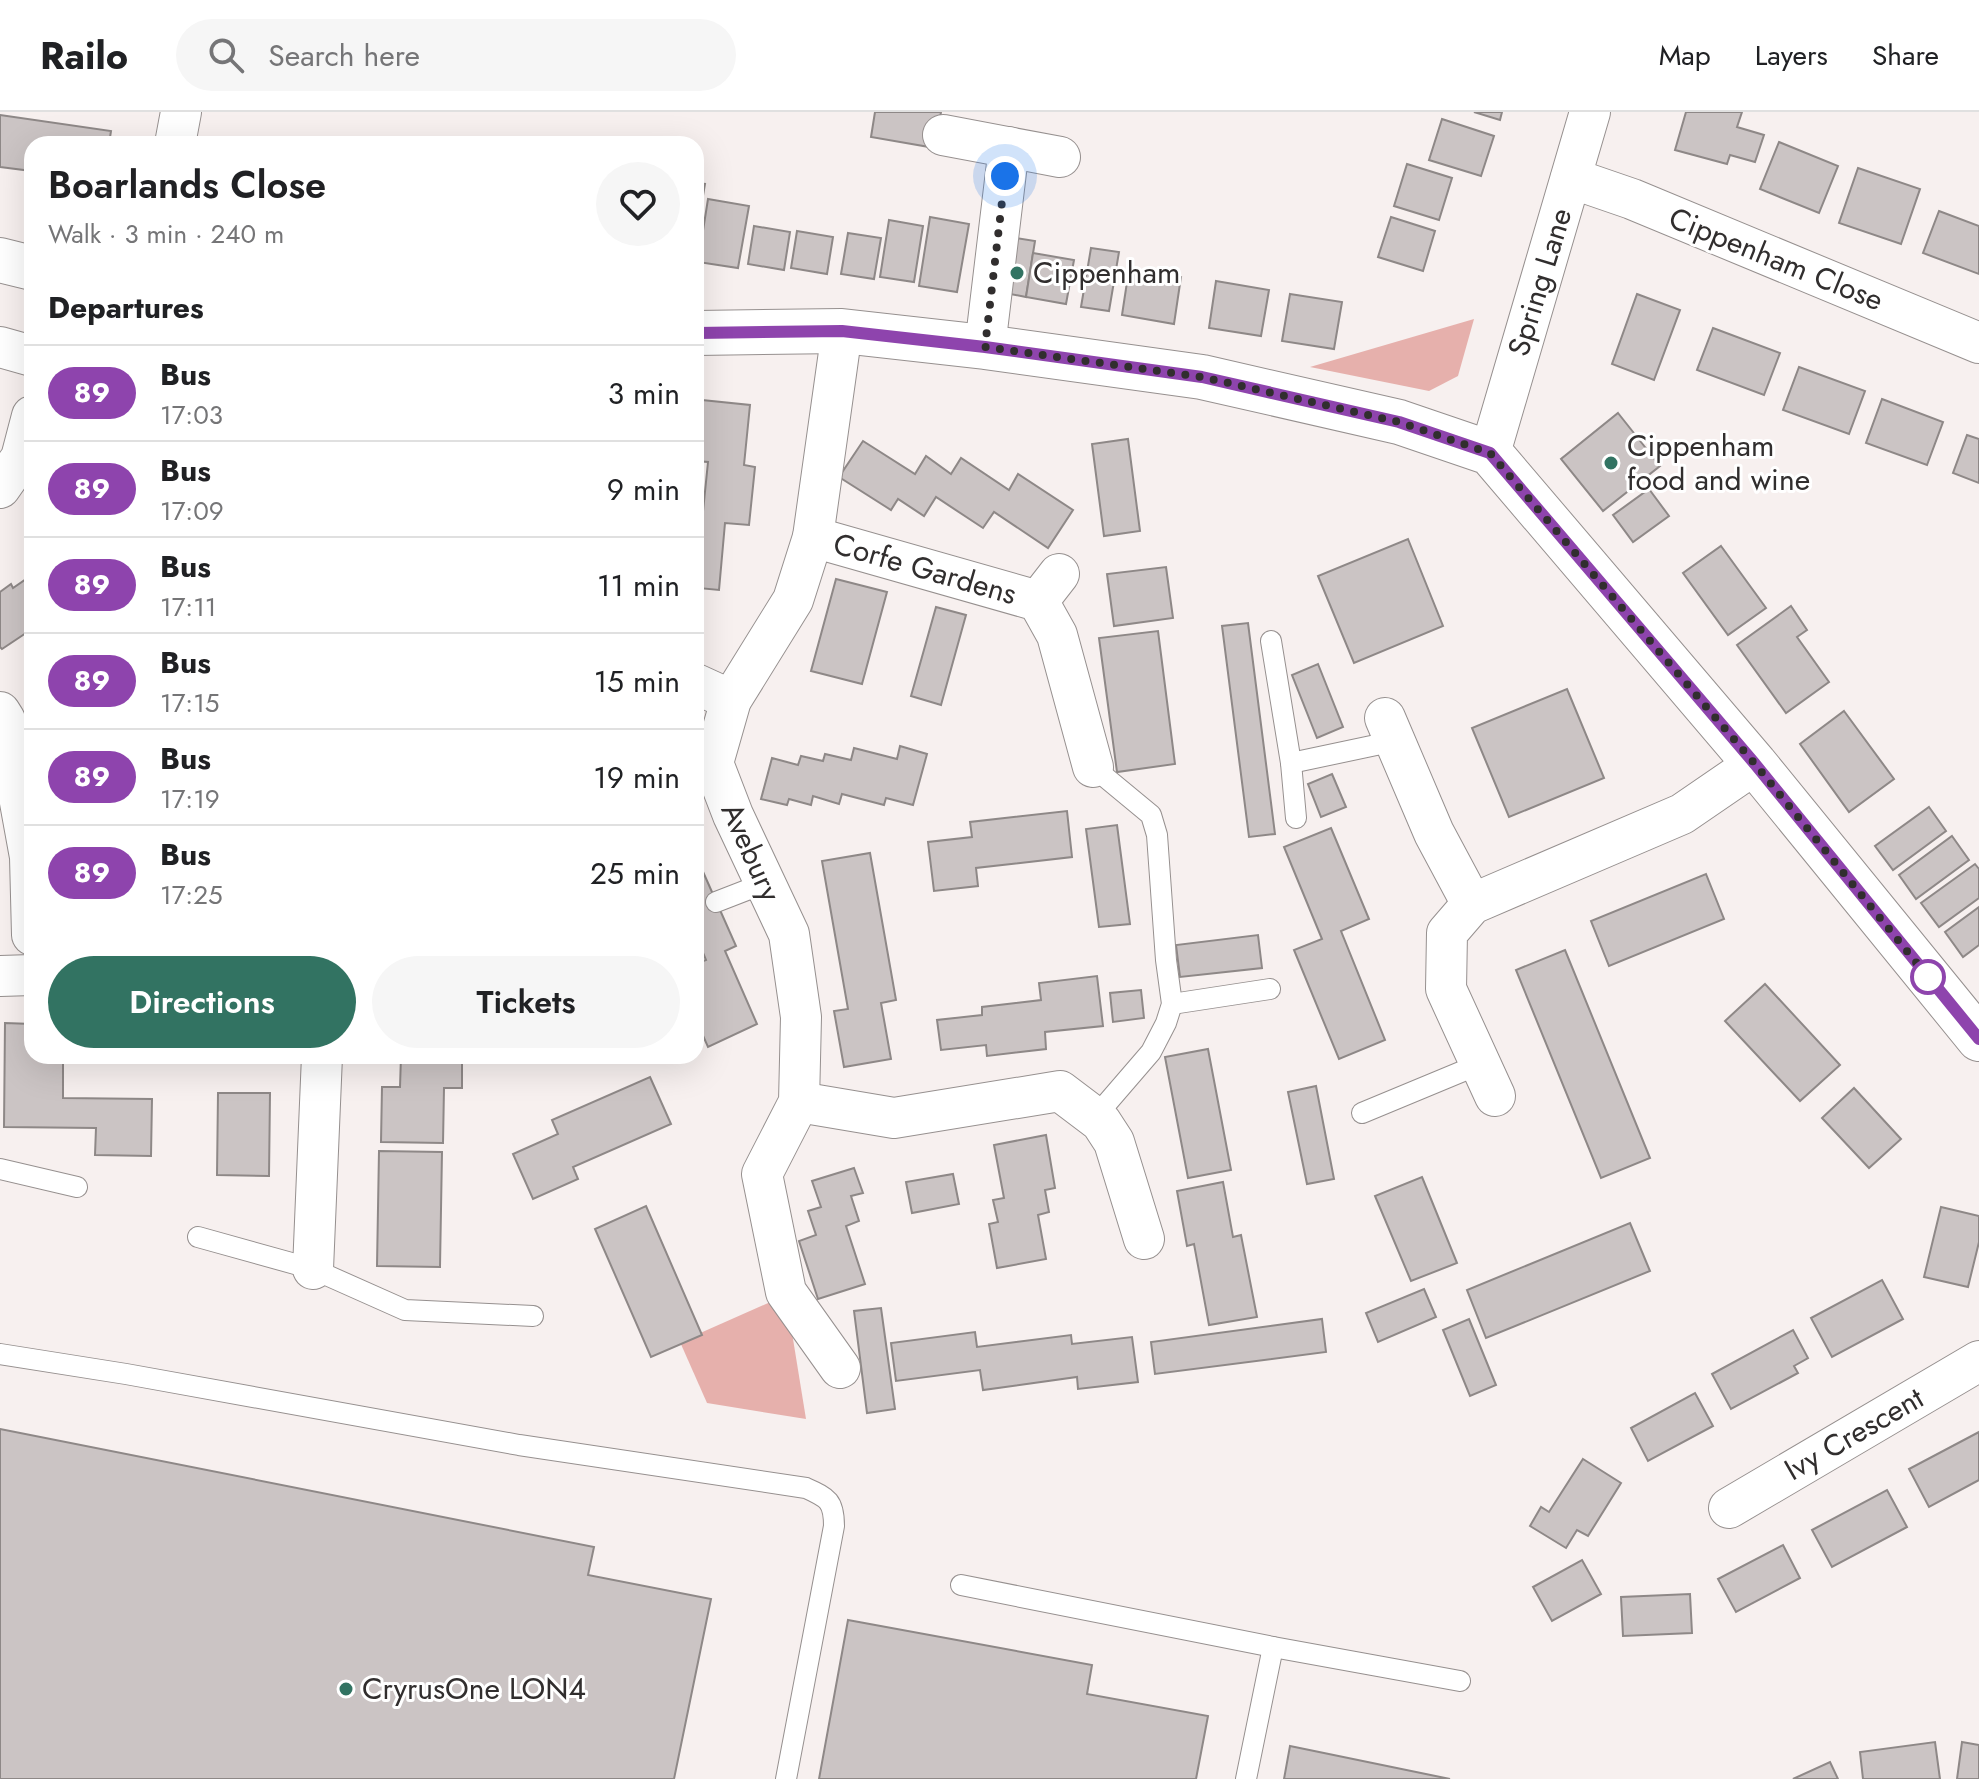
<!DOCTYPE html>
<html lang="en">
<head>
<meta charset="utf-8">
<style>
	:root { --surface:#fff; --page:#f6f6f6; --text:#202124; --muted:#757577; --line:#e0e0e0; --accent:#327362 }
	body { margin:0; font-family:Jost,sans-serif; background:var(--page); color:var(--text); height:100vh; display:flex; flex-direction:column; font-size:30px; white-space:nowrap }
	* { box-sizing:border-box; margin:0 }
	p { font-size:26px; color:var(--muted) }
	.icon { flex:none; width:44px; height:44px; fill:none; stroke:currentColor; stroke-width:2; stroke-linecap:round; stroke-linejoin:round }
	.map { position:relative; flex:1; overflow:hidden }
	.drawer { position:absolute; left:24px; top:24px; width:680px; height:928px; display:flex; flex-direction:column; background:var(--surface); border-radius:24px; box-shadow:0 8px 32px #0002 }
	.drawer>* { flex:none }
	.badge { padding:0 16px; border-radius:26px; font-size:28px; line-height:52px }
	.you { position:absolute; width:40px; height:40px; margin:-20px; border:6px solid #fff; border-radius:50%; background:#1a73e8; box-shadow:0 0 0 12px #1a73e833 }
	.map>.badge { position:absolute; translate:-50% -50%; box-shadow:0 0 0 4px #fff }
	h2 { padding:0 24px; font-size:30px; line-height:72px }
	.round { display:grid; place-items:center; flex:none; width:84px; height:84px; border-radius:42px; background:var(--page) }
	.headline { display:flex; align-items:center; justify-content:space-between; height:136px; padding:0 24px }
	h1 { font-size:38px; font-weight:600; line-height:60px }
	.cta { display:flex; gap:16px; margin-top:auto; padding:16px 24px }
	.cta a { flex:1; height:92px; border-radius:48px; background:var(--accent); color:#fff; font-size:32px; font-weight:600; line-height:92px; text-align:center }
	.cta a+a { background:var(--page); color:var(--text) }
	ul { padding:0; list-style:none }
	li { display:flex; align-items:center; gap:24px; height:96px; padding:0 24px; border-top:2px solid var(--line) }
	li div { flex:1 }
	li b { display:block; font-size:30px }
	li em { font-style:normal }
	li .badge { min-width:88px; font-weight:700; text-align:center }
	header { display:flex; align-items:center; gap:48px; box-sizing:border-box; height:112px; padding:0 40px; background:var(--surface); border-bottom:2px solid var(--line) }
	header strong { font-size:38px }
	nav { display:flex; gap:44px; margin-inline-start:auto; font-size:28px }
	.search { width:560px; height:72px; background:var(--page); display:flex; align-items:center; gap:20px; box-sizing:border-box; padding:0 28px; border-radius:44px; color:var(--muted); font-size:30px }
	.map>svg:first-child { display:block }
	.green { fill:#e6b0ac }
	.building { fill:#cbc4c4; stroke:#8e8887; stroke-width:2 }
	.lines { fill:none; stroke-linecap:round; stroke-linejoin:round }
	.lane-casing { stroke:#96908f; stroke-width:22 }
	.street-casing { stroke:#96908f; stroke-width:42 }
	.secondary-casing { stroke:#96908f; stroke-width:46 }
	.lane { stroke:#fff; stroke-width:20 }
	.street { stroke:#fff; stroke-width:40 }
	.secondary { stroke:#fff; stroke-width:44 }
	.line-casing { stroke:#fff; stroke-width:18 }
	.line { stroke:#8e44ad; stroke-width:12 }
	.walk { stroke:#312e2e; stroke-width:8; stroke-dasharray:0 14.4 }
	.poi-dot { fill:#327362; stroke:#fff; stroke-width:3 }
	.stop-dot { fill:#fff; stroke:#8e44ad; stroke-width:4 }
	.labels { text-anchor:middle; stroke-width:6; stroke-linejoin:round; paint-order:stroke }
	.street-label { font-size:30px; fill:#312e2e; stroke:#fff }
	.poi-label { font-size:30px; fill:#312e2e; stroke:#fff; text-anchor:start }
</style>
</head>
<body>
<header>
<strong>Railo</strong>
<div class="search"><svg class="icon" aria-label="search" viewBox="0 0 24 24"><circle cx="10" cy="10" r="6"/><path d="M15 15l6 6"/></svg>Search here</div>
<nav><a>Map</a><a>Layers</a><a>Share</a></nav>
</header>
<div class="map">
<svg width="1979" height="1667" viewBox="0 0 1979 1667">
	<rect width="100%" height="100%" fill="#f7f0ef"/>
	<g class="green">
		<polygon points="1474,207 1458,264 1429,279 1310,255"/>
		<polygon points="784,1184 787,1190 806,1307 707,1291 680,1230"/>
	</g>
	<g class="building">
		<polygon points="875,0 941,0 935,36 871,25"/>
		<polygon points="1474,0 1502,0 1500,8"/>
		<polygon points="1686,0 1742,0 1737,15 1764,23 1755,50 1730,43 1727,52 1675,38"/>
		<polygon points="0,3 111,19 109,32 32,32 32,59 0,55"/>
		<polygon points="1442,7 1494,24 1481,64 1429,48"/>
		<polygon points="1779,30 1838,54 1819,101 1760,77"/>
		<polygon points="1407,52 1452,66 1439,108 1394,94"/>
		<polygon points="1858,56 1920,77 1901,132 1839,111"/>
		<polygon points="696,71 705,72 696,125"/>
		<polygon points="708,87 749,94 738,156 698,150"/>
		<polygon points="1939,99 1979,114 1979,162 1923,141"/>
		<polygon points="930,105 969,112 957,180 919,174"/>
		<polygon points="1391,105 1435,119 1423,159 1378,145"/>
		<polygon points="889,108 923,114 914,170 880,165"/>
		<polygon points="754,114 790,120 784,158 748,152"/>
		<polygon points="797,119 833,125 827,162 791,156"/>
		<polygon points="848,121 881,126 874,167 841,162"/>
		<polygon points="1009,125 1035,129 1026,185 1000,180"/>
		<polygon points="1091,136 1119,140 1109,199 1081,195"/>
		<polygon points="1033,141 1074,148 1066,192 1026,185"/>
		<polygon points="1129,157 1181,165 1174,212 1122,203"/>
		<polygon points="1216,169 1269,178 1261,224 1209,216"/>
		<polygon points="1290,182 1342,190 1334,237 1282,229"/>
		<polygon points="1637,182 1680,198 1654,268 1612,252"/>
		<polygon points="1713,216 1780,241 1764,283 1697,258"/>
		<polygon points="1799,255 1865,279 1849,322 1783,298"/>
		<polygon points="1882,287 1943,310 1927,353 1866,331"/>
		<polygon points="702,288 750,293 744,353 755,355 749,413 725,411 719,478 699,476 696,502 696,408 702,409 708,350 696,349"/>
		<polygon points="1618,301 1660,354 1603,399 1561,347"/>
		<polygon points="1967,323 1979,327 1979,371 1953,361"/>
		<polygon points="1128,327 1140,419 1104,424 1092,332"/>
		<polygon points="863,329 915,362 926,344 951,362 961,346 1009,378 1018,362 1073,398 1048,436 994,400 983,416 936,385 924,404 898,387 891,398 839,365"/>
		<polygon points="1649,377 1669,404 1633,430 1613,403"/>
		<polygon points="1408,427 1443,514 1354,551 1318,464"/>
		<polygon points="1721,434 1766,496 1728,523 1683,461"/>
		<polygon points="1166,455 1173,506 1114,514 1107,462"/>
		<polygon points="32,463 32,517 2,537 0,535 0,480 11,472 13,476"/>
		<polygon points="836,467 887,480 862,572 811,559"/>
		<polygon points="1791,494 1807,518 1797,525 1829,570 1786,601 1737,533"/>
		<polygon points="936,495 966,503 941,593 911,584"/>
		<polygon points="1248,511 1275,722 1249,725 1222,514"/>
		<polygon points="1158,519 1175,652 1117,660 1099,526"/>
		<polygon points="1318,552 1343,615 1317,626 1292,563"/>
		<polygon points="1567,577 1604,666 1509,705 1472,616"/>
		<polygon points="1844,599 1894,667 1849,700 1800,632"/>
		<polygon points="900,634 927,642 913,693 886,686 884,693 842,682 839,692 813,684 811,693 789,687 787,693 761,687 772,646 798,653 801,644 823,649 825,642 851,648 854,636 897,647"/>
		<polygon points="1332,662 1346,695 1321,705 1308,672"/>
		<polygon points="1929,695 1946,719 1893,758 1875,734"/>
		<polygon points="1067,699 1072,745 976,756 978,774 934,779 928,730 972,725 970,710"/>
		<polygon points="1117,713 1130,812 1099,815 1086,717"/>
		<polygon points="1331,716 1369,807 1341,819 1385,928 1339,947 1294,838 1322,827 1284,735"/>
		<polygon points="1952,724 1969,748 1916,787 1899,763"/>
		<polygon points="870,741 896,888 881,891 891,947 844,955 834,899 848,897 822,749"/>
		<polygon points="1975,752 1979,757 1979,786 1939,815 1921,791"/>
		<polygon points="700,753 736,834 725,839 757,912 708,935 696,908 696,852 706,848 696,824 696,755"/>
		<polygon points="1706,762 1724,807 1609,854 1591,809"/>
		<polygon points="1979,795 1979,833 1963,845 1945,820"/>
		<polygon points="1258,823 1262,856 1180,865 1176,833"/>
		<polygon points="1565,838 1650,1046 1601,1066 1516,858"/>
		<polygon points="1097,864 1103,914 1045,920 1046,937 987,944 986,933 941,938 937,908 982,903 982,895 1041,888 1039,871"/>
		<polygon points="1765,872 1840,953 1800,989 1725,909"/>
		<polygon points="1141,878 1144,906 1113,910 1110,881"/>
		<polygon points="5,911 32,912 32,944 63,944 63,986 152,987 151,1044 95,1043 96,1016 4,1015"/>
		<polygon points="1208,937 1231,1058 1188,1066 1165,945"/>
		<polygon points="401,944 462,944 462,976 444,976 443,1031 381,1030 382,975 400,975"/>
		<polygon points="650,965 671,1012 573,1055 578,1067 533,1087 513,1042 558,1022 552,1008"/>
		<polygon points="1316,974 1334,1067 1307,1072 1288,980"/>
		<polygon points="1854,976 1901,1027 1869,1056 1822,1006"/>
		<polygon points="218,981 270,981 269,1064 217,1063"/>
		<polygon points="1046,1023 1055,1076 1045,1078 1049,1100 1038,1103 1046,1147 997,1156 989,1112 998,1110 993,1088 1004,1086 994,1033"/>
		<polygon points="379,1039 442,1040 440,1155 377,1154"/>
		<polygon points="854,1056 863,1081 851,1084 859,1109 846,1114 865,1172 818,1187 799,1129 816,1123 808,1099 821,1095 812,1069"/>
		<polygon points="953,1062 959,1092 912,1101 906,1070"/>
		<polygon points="1422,1065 1457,1151 1411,1169 1375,1084"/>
		<polygon points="1223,1070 1233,1125 1241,1123 1257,1205 1209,1213 1194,1132 1187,1134 1177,1079"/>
		<polygon points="646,1094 702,1223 651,1245 595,1117"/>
		<polygon points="1941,1095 1979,1104 1979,1130 1968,1175 1924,1165"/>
		<polygon points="1630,1111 1650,1159 1486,1226 1467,1178"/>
		<polygon points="1882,1168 1903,1207 1832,1245 1811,1206"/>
		<polygon points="1424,1177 1436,1205 1378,1230 1366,1201"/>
		<polygon points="881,1196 895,1297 867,1301 854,1199"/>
		<polygon points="1322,1207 1326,1240 1155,1262 1151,1230"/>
		<polygon points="1469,1207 1496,1273 1470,1284 1443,1218"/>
		<polygon points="1793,1218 1808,1246 1794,1254 1798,1261 1731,1297 1712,1262"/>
		<polygon points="975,1220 977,1235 1071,1223 1072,1232 1132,1225 1138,1270 1078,1277 1077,1265 983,1278 980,1258 896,1269 891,1231"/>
		<polygon points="1695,1281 1713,1314 1648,1349 1631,1316"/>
		<polygon points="0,1317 594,1435 588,1463 711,1487 674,1667 0,1667"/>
		<polygon points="1979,1320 1979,1368 1929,1395 1909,1357"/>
		<polygon points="1583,1347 1621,1371 1588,1424 1577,1418 1566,1436 1530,1414 1541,1395 1549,1400"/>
		<polygon points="1887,1378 1907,1415 1832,1455 1812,1418"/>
		<polygon points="1783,1433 1800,1466 1736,1500 1718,1467"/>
		<polygon points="1582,1448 1601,1482 1552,1509 1533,1475"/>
		<polygon points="1690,1482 1692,1521 1623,1524 1621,1485"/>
		<polygon points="848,1508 1092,1553 1087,1582 1208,1604 1196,1667 819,1667"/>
		<polygon points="1935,1630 1940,1667 1863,1667 1860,1640"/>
		<polygon points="1962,1630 1979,1633 1979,1667 1957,1667"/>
		<polygon points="1290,1634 1450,1667 1284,1667"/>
		<polygon points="1830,1650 1838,1667 1793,1667"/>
	</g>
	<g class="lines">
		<g class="lane-casing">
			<g id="lane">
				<polyline points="1271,529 1291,651 1296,706"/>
				<polyline points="1291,651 1395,629"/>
				<polyline points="1093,655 1151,703 1157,723 1166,848 1172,892 1166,911 1151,940 1095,1005"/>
				<polyline points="716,790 765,771"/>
				<polyline points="1172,892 1270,877"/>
				<polyline points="1362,1001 1480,952"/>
				<polyline points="0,1057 77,1075"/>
				<polyline points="198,1125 313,1157 405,1198 533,1204"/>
				<path d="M 0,1242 L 126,1262 L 519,1333 L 806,1376 C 828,1386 834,1389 834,1414 L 786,1667"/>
				<polyline points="961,1473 1273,1535 1460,1569"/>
				<polyline points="1246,1667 1273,1535"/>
			</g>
		</g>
		<g class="street-casing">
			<g id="street">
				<polyline points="943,23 1060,45"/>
				<polyline points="175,32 181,0"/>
				<polyline points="1571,66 1632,87 1979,231"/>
				<polyline points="0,235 32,244"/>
				<polyline points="985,235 1009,35"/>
				<polyline points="1490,341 1590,0"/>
				<polyline points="0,376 21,346 32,304"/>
				<polyline points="813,425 1038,489 1057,523 1093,655"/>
				<polyline points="1038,489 1059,462"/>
				<polyline points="696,572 731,588"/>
				<polyline points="0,600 5,608 30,745 32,823"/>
				<polyline points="1385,606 1434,721 1472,792"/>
				<polyline points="0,864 32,863"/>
				<polyline points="1495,984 1446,877 1447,821 1472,792 1682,702 1755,652"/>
				<polyline points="799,990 894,1006 1060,979 1101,1010 1114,1030 1144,1127"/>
				<polyline points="313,1157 322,944"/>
				<polyline points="840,1256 786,1180 762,1062 799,990 801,905 789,822 733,703 713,651 731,588 793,488 813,425 842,219"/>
				<polyline points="1729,1396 1979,1249"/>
			</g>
		</g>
		<g class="secondary-casing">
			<g id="secondary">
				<polyline points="0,148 32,156"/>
				<polyline points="696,221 842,219 985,235 1202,265 1399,310 1490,341 1755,652 1979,927"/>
			</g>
		</g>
		<use href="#lane" class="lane"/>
		<use href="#street" class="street"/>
		<use href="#secondary" class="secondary"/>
	</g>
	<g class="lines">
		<g class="line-casing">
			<polyline id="line" points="696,221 842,219 985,235 1202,265 1399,310 1490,341 1755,652 1979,927"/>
		</g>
		<use href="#line" class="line"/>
		<polyline class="walk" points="1005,64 985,235 1202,265 1399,310 1490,341 1755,652 1928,865"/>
	</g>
	<g class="poi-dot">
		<circle cx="1017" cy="161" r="8"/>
		<circle cx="1611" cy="351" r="8"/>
		<circle cx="346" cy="1577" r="8"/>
	</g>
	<circle class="stop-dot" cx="1928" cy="865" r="16"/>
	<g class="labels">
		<g class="street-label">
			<text transform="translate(1776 147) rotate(22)" y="10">Cippenham Close</text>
			<text transform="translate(1540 170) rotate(-73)" y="10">Spring Lane</text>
			<text transform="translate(925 457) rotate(16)" y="10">Corfe Gardens</text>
			<text transform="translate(751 740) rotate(66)" y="10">Avebury</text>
			<text transform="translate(1854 1322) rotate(-30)" y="10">Ivy Crescent</text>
		</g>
		<g class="poi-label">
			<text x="1033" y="171">Cippenham</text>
			<text x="1627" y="344">Cippenham<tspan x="1627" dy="34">food and wine</tspan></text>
			<text x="362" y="1587">CryrusOne LON4</text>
		</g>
	</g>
</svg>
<div class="you" style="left:1005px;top:64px"></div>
<section class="drawer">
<div class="headline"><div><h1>Boarlands Close</h1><p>Walk · 3 min · 240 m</p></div><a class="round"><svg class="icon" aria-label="heart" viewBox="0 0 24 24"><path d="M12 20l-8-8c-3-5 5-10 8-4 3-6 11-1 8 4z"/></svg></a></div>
<h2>Departures</h2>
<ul>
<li><span class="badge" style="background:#8e44ad;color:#fff">89</span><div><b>Bus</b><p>17:03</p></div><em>3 min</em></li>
<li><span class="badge" style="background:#8e44ad;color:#fff">89</span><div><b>Bus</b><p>17:09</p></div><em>9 min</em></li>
<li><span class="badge" style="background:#8e44ad;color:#fff">89</span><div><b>Bus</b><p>17:11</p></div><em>11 min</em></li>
<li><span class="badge" style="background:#8e44ad;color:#fff">89</span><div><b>Bus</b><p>17:15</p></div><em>15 min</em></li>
<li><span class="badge" style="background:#8e44ad;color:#fff">89</span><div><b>Bus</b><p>17:19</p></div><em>19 min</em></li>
<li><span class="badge" style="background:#8e44ad;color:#fff">89</span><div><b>Bus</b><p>17:25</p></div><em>25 min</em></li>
</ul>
<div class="cta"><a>Directions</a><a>Tickets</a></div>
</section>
</div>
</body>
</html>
